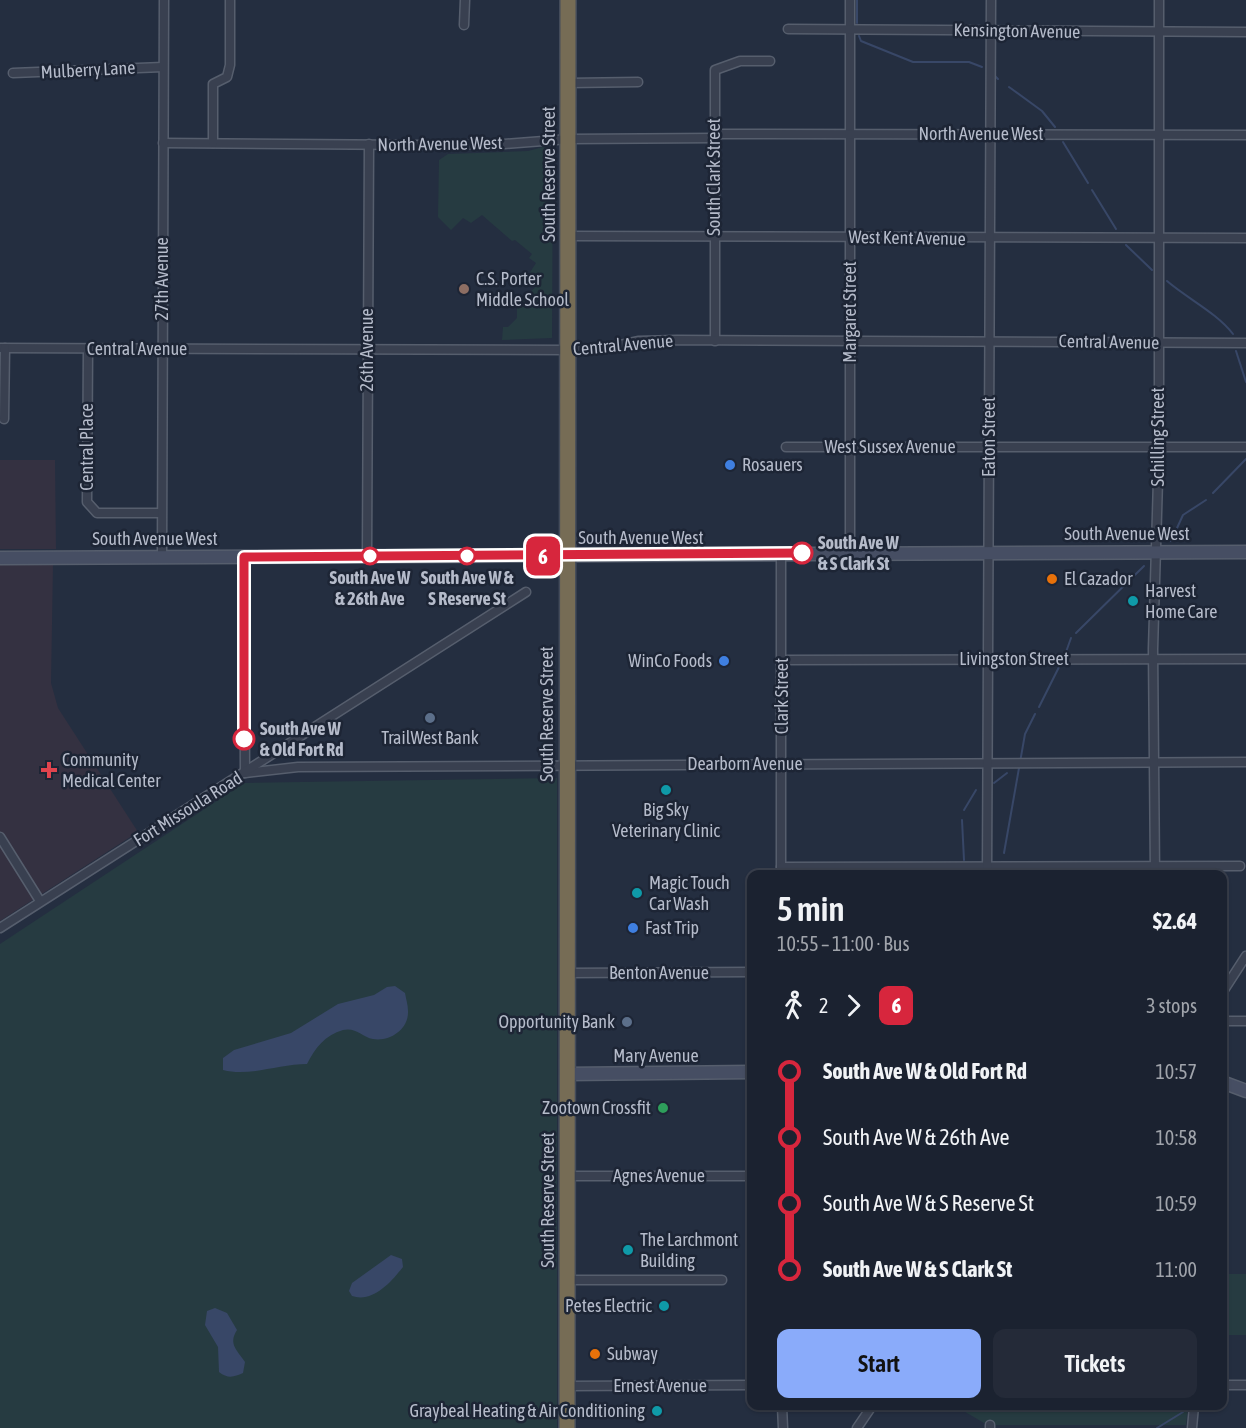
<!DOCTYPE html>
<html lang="en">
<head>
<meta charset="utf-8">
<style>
	:root { --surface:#1b2230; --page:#242a38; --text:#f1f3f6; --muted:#a0a4ab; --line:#393f4c; --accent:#8aabfa }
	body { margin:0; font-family:"Asap Condensed",sans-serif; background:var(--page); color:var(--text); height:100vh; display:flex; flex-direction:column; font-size:22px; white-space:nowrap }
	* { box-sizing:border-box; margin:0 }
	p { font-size:20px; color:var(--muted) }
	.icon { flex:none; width:33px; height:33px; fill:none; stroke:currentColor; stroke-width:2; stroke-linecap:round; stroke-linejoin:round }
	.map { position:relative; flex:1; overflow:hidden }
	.details { position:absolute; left:747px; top:870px; width:480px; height:540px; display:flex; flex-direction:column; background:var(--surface); border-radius:12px; box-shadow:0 2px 4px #0004,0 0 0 2px var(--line) }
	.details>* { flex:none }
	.badge { padding:0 12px; border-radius:9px; font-size:21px; line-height:39px }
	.map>.badge { position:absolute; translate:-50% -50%; box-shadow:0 0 0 3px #fff }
	.legs { display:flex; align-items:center; gap:9px; height:66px; padding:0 30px; font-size:20px }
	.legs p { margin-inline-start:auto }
	.head { display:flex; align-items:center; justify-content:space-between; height:102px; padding:0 30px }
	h1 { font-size:33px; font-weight:600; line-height:45px }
	.button { display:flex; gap:12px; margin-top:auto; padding:12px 30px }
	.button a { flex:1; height:69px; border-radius:12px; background:var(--accent); color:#111; font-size:24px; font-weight:600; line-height:69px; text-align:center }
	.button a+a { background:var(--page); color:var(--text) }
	ul { padding:0 30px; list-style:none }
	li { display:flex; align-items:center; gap:21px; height:66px; font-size:22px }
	li i { display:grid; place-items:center; width:9px; height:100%; margin:0 8px; background:currentColor }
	li i::after { content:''; width:15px; height:15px; margin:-8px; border:4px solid; border-radius:50%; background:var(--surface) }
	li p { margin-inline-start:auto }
	li:first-child i { background:linear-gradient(#0000 50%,currentColor 0) }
	li:last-child i { background:linear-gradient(currentColor 50%,#0000 0) }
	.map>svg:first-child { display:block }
	.medical { fill:#343141 }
	.green { fill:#263b41 }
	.water { fill:#384767 }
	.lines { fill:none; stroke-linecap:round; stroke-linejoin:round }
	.stream { stroke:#384767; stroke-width:2 }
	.street-casing { stroke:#565e6d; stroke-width:11 }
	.secondary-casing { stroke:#565e6d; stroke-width:15 }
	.highway-casing { stroke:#434b5a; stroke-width:18 }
	.street { stroke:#394050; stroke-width:8 }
	.secondary { stroke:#464e63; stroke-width:12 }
	.highway { stroke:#766c55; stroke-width:15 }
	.line-1-casing { stroke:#fff; stroke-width:14 }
	.line-1 { stroke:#d7263d; stroke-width:9 }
	.education-dot { fill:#8d6e63; stroke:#1d2535; stroke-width:2 }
	.shop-dot { fill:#3f7fe0; stroke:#1d2535; stroke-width:2 }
	.stop-1-dot { fill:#fff; stroke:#d7263d; stroke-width:3 }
	.food-dot { fill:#e8710a; stroke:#1d2535; stroke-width:2 }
	.culture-dot { fill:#0f9aa8; stroke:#1d2535; stroke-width:2 }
	.service-dot { fill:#5c6f8a; stroke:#1d2535; stroke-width:2 }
	.health-dot { fill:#e0444e; stroke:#1d2535; stroke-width:2 }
	.leisure-dot { fill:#2e9e5b; stroke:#1d2535; stroke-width:2 }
	.labels { text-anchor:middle; stroke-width:5; stroke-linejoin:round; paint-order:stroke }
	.street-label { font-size:18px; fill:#b5bbca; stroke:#1d2535 }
	.poi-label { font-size:18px; fill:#b5bbca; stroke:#1d2535; text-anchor:start }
	.stop-label { font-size:18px; font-weight:bold; fill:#b5bbca; stroke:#1d2535; text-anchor:start }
</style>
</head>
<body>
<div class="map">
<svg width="1246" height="1428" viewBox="0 0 1246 1428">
	<rect width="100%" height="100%" fill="#242e40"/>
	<g class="medical">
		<polygon points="0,460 55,460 56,549 0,549"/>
		<polygon points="0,565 53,565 51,683 58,708 138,832 0,921"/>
	</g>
	<g class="green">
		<polygon points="543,147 550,147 553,150 552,338 502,340 503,327 508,327 517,318 517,304 539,284 529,274 536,263 529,258 532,254 515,240 512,241 482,215 471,223 463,218 451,230 438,217 439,160 448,154 528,151"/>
		<polygon points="557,778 557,1428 0,1428 0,944 244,783"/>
		<polygon points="1222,1274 1246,1274 1246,1335 1223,1335"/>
		<polygon points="955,1406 1188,1406 1186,1425 996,1425 984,1423"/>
	</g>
	<g class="water">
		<path d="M 395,986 L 405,993 C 406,999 408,1005 408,1011 C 409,1029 390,1042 373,1039 C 362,1037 356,1027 343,1030 C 325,1035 315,1048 307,1064 C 279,1064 249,1077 223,1070 L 223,1058 L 234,1050 L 291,1033 L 338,1004 L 374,995 L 387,987 Z"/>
		<path d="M 391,1255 L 402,1259 L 403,1267 C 391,1282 373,1303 352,1296 L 349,1291 L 352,1283 Z"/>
		<path d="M 215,1308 L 227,1313 L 237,1330 C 228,1344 237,1350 245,1362 L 243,1373 C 234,1377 228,1379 219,1372 L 218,1347 L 205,1325 L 207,1311 Z"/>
	</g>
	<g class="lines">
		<g class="stream">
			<polyline points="857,23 857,0"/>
			<polyline points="859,36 861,41 913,62 969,62 982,67"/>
			<polyline points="995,76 998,79"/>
			<polyline points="1009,87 1042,111 1055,127"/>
			<polyline points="1063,142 1088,183"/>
			<polyline points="1092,190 1116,229"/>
			<polyline points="1126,245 1152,270"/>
			<path d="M 1167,281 C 1188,299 1217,313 1233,334"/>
			<polyline points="1236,351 1246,382"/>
			<polyline points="1213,493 1246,459"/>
			<polyline points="1171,541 1183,515 1206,500"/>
			<polyline points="1076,633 1144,566"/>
			<polyline points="1066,652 1071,638"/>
			<polyline points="1039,707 1059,667"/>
			<polyline points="994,783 1007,773"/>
			<polyline points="964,810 976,790"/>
			<polyline points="962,820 964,860"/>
			<polyline points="1004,853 1025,734 1035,714"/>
			<polyline points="1157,1428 1183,1412 1182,1406"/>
		</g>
		<g class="street-casing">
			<g id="street">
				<polyline points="850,0 850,553"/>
				<polyline points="464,25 465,0"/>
				<polyline points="788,29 1246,32"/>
				<polyline points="13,73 163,67"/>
				<polyline points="569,83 638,82"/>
				<polyline points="716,134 1246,135"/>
				<polyline points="163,143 418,145 504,144 569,139 716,138"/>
				<polyline points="213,143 213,84 227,77 230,65 230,0"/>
				<polyline points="568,236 1246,238"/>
				<polyline points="715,341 715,70 740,61 770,61"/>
				<polyline points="0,348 568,350 602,349 639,341 677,340 1246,343"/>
				<polyline points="88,349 87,502 97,513 161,513"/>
				<polyline points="4,419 5,348"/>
				<polyline points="786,447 1246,447"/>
				<polyline points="781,554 781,874"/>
				<polyline points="367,556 369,144"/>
				<polyline points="162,557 164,0"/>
				<polyline points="244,557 245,773"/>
				<polyline points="782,660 1246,659"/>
				<polyline points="245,773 298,767 1246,762"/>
				<polyline points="0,837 40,901"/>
				<polyline points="781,867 1240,866"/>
				<polyline points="987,874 991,0"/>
				<polyline points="1155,874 1153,649 1159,446 1159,0"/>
				<polyline points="0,928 526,592"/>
				<polyline points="566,973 752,972"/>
				<polyline points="1222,993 1246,956"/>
				<polyline points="1222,1021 1246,1021"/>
				<polyline points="567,1176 752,1176"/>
				<polyline points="567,1280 722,1280"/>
				<polyline points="1222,1385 1246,1385"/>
				<polyline points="568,1386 752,1385"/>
				<polyline points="782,1406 783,1428"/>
				<polyline points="857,1428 872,1406"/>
				<polyline points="990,1428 990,1425"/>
				<polyline points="1192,1428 1194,1406"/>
			</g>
		</g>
		<g class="secondary-casing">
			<g id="secondary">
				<polyline points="0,558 1246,552"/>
				<polyline points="567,1074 752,1072"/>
				<polyline points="1222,1082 1246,1091"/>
			</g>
		</g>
		<g class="highway-casing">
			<polyline id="highway" points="567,1428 568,0"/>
		</g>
		<use href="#street" class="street"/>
		<use href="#secondary" class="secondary"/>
		<use href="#highway" class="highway"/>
	</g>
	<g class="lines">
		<g class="line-1-casing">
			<polyline id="line-1" points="244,739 244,557 802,553"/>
		</g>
		<use href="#line-1" class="line-1"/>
	</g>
	<circle class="education-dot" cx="464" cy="289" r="6"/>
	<g class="shop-dot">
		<circle cx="730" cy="465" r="6"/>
		<circle cx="724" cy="661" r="6"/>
		<circle cx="633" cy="928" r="6"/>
	</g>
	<g class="stop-1-dot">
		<circle cx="802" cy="553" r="10"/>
		<circle cx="370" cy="556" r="8"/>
		<circle cx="467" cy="556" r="8"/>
		<circle cx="244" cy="739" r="10"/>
	</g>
	<g class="food-dot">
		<circle cx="1052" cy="579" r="6"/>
		<circle cx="595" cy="1354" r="6"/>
	</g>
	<g class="culture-dot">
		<circle cx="1133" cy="601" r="6"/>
		<circle cx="666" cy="790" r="6"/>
		<circle cx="637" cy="893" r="6"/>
		<circle cx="628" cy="1250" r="6"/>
		<circle cx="664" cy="1306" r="6"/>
		<circle cx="657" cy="1411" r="6"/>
	</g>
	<g class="service-dot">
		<circle cx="430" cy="718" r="6"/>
		<circle cx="627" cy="1022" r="6"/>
	</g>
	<path class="health-dot" d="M46 761h6v6h6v6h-6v6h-6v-6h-6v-6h6z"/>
	<circle class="leisure-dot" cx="663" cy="1108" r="6"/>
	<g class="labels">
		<g class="street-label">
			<text transform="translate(1017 31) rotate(1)" y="6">Kensington Avenue</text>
			<text transform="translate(88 70) rotate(-3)" y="6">Mulberry Lane</text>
			<text x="981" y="140">North Avenue West</text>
			<text transform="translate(440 144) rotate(-1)" y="6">North Avenue West</text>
			<text transform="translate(549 174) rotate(-90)" y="6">South Reserve Street</text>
			<text transform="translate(714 177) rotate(-90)" y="6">South Clark Street</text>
			<text transform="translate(907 238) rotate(1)" y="6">West Kent Avenue</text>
			<text transform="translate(162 279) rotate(-90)" y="6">27th Avenue</text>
			<text transform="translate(850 312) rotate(-90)" y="6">Margaret Street</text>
			<text transform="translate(1109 342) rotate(1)" y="6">Central Avenue</text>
			<text transform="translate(623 345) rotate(-5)" y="6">Central Avenue</text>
			<text x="137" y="355">Central Avenue</text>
			<text transform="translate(367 350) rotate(-90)" y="6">26th Avenue</text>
			<text transform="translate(989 437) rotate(-90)" y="6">Eaton Street</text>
			<text transform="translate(1158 437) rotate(-90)" y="6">Schilling Street</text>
			<text transform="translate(87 447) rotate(-90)" y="6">Central Place</text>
			<text x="890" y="453">West Sussex Avenue</text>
			<text x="1127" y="540">South Avenue West</text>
			<text x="641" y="544">South Avenue West</text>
			<text x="155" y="545">South Avenue West</text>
			<text x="1014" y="665">Livingston Street</text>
			<text transform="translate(782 696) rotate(-90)" y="6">Clark Street</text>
			<text transform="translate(547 714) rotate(-90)" y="6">South Reserve Street</text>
			<text x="745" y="770">Dearborn Avenue</text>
			<text transform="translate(188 809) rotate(-32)" y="6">Fort Missoula Road</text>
			<text x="659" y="979">Benton Avenue</text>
			<text x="656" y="1062">Mary Avenue</text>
			<text x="659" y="1182">Agnes Avenue</text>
			<text transform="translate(548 1200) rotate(-90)" y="6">South Reserve Street</text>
			<text x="660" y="1392">Ernest Avenue</text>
		</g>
		<g class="poi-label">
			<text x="476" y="285">C.S. Porter<tspan x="476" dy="21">Middle School</tspan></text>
			<text x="742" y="471">Rosauers</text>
			<text x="1064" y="585">El Cazador</text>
			<text x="1145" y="597">Harvest<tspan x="1145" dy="21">Home Care</tspan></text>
			<text x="712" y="667" text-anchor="end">WinCo Foods</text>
			<text x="430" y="744" text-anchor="middle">TrailWest Bank</text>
			<text x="62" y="766">Community<tspan x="62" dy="21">Medical Center</tspan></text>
			<text x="666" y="816" text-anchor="middle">Big Sky<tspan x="666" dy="21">Veterinary Clinic</tspan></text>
			<text x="649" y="889">Magic Touch<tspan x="649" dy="21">Car Wash</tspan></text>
			<text x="645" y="934">Fast Trip</text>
			<text x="615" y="1028" text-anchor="end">Opportunity Bank</text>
			<text x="651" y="1114" text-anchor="end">Zootown Crossfit</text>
			<text x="640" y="1246">The Larchmont<tspan x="640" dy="21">Building</tspan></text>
			<text x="652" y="1312" text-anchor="end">Petes Electric</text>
			<text x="607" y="1360">Subway</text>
			<text x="645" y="1417" text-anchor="end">Graybeal Heating &amp; Air Conditioning</text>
		</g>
		<g class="stop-label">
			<text x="818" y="549">South Ave W<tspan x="818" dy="21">&amp; S Clark St</tspan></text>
			<text x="370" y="584" text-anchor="middle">South Ave W<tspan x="370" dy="21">&amp; 26th Ave</tspan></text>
			<text x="467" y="584" text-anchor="middle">South Ave W &amp;<tspan x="467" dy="21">S Reserve St</tspan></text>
			<text x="260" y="735">South Ave W<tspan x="260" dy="21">&amp; Old Fort Rd</tspan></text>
		</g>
	</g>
</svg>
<b class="badge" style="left:543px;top:556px;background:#d7263d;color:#fff">6</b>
<section class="details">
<div class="head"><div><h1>5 min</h1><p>10:55 – 11:00 · Bus</p></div><b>$2.64</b></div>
<div class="legs"><svg class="icon" aria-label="walk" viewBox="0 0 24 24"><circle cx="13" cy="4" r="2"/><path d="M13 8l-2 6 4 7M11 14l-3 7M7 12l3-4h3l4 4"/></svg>2<svg class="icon" aria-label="forward" viewBox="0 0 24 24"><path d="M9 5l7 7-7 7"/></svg><b class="badge" style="background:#d7263d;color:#fff">6</b><p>3 stops</p></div>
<ul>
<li><i style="color:#d7263d"></i><b>South Ave W &amp; Old Fort Rd</b><p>10:57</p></li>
<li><i style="color:#d7263d"></i><span>South Ave W &amp; 26th Ave</span><p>10:58</p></li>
<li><i style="color:#d7263d"></i><span>South Ave W &amp; S Reserve St</span><p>10:59</p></li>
<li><i style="color:#d7263d"></i><b>South Ave W &amp; S Clark St</b><p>11:00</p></li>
</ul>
<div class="button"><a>Start</a><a>Tickets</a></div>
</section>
</div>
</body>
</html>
